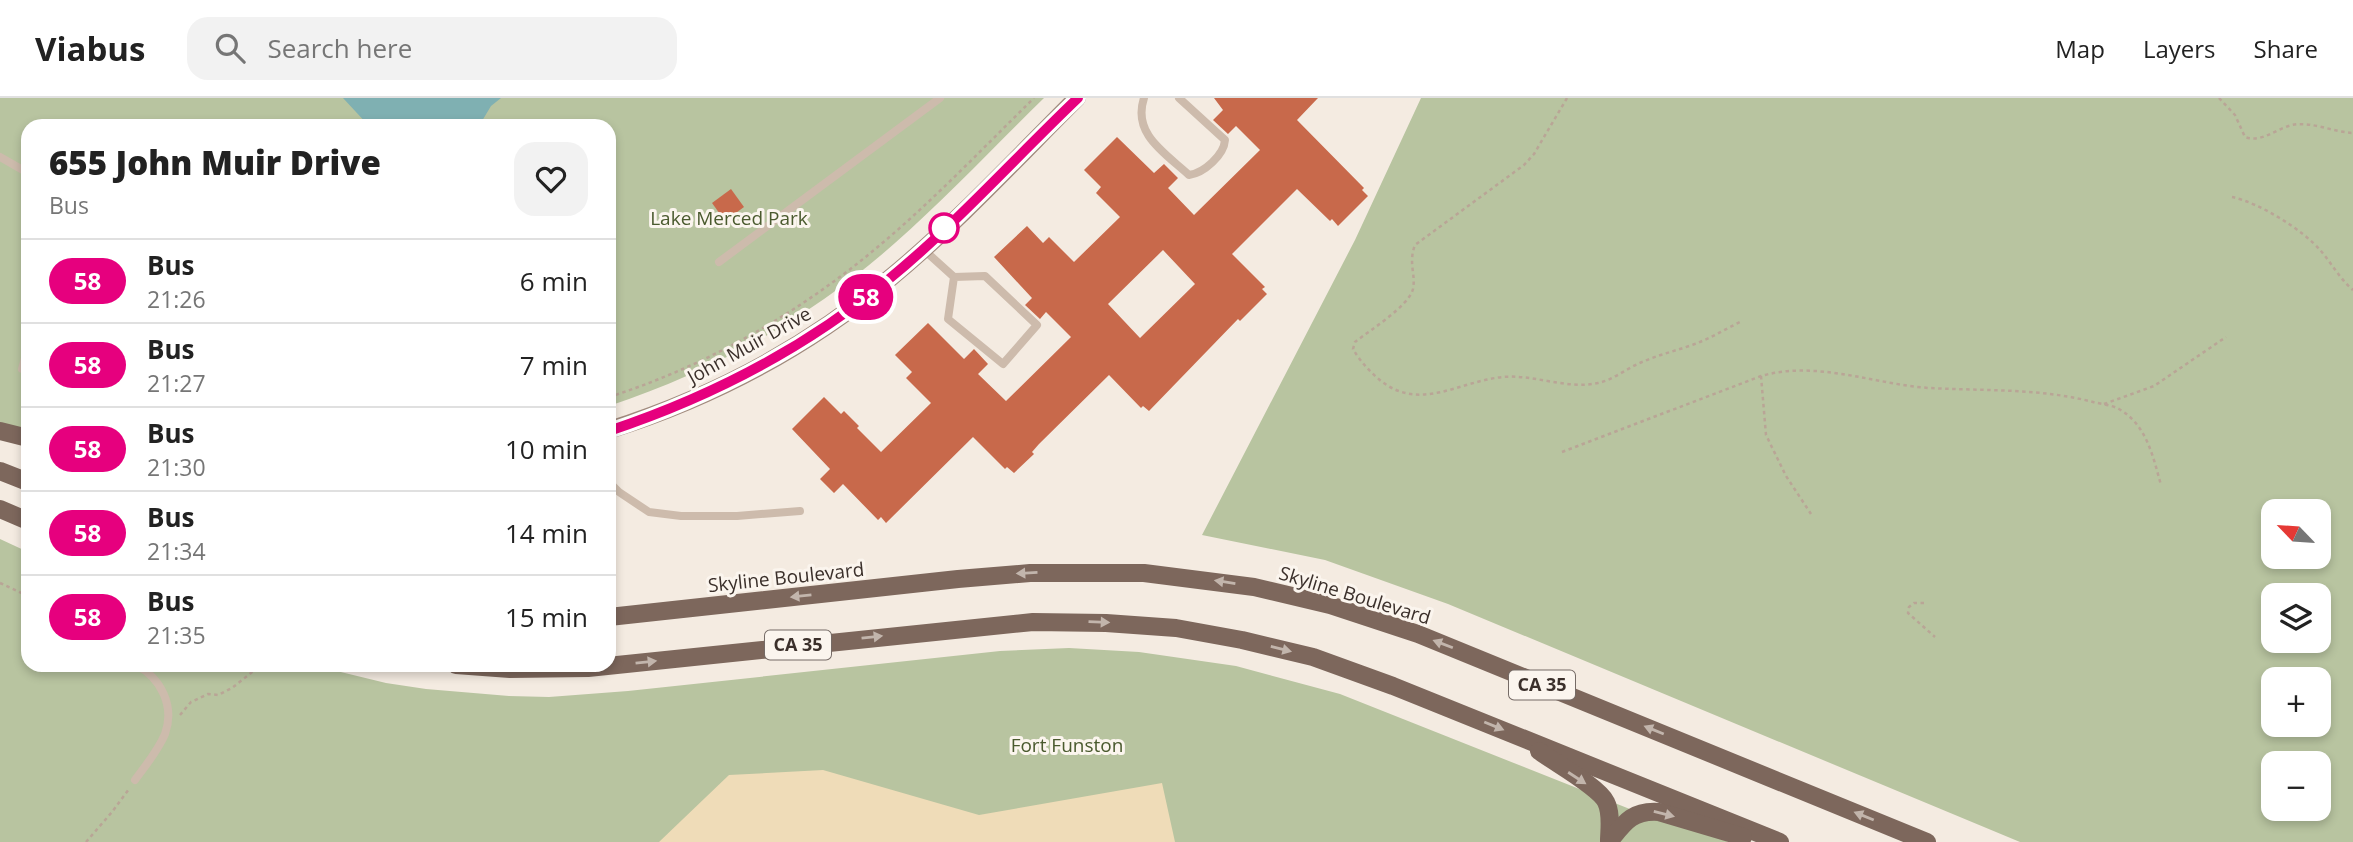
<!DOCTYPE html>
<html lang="en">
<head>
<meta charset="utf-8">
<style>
	:root { --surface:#fff; --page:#f2f2f2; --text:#222; --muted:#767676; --line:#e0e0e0 }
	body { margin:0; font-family:"Open Sans",sans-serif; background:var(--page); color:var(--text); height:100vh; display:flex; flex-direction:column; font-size:26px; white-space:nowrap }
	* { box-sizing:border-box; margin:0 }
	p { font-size:23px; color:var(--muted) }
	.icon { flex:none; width:38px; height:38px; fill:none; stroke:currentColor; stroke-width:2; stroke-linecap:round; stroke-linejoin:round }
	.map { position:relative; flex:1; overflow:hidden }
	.details { position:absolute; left:21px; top:21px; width:595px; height:553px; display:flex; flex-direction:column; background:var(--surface); border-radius:21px; box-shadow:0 4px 10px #0003 }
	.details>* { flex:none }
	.badge { padding:0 14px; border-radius:23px; font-size:24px; line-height:46px }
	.needle { width:46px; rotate:295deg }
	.tools { position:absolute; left:2261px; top:401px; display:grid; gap:14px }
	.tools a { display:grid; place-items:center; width:70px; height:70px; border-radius:14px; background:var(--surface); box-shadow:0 4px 10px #0003; font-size:35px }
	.map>.badge { position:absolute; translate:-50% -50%; box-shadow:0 0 0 4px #fff }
	.round { display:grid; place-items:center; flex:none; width:74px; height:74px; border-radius:21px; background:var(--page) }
	.overview { display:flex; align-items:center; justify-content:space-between; height:119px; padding:0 28px }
	h1 { font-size:33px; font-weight:800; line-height:52px }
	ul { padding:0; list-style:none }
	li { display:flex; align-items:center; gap:21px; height:84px; padding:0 28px; border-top:2px solid var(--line) }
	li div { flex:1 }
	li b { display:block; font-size:26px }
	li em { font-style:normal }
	li .badge { min-width:77px; font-weight:700; text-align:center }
	header { display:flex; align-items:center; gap:42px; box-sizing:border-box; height:98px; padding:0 35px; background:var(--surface); border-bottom:2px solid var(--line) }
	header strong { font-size:33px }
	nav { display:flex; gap:38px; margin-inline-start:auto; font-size:24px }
	.search { width:490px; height:63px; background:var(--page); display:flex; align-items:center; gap:18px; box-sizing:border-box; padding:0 24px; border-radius:21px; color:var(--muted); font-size:26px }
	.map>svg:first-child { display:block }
	.green { fill:#b8c4a0; fill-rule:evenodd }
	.sand { fill:#efdcb8 }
	.water { fill:#7fb0b2 }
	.building { fill:#c8694b; fill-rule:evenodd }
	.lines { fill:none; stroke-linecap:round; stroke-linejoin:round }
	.path { stroke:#b9a596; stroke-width:2.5; stroke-dasharray:3.5 3.5; stroke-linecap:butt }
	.lane { stroke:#cdbbac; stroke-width:8 }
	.secondary { stroke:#a18a7d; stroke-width:18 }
	.primary { stroke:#7d675c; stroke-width:18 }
	.oneway { fill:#c2b5ac }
	.line-casing { stroke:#fff; stroke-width:16 }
	.line { stroke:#e6007e; stroke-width:10 }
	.stop-dot { fill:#fff; stroke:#e6007e; stroke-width:3.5 }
	.labels { text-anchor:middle; stroke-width:6; stroke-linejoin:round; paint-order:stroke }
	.shield { fill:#fbf5ee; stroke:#756b66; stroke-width:2 }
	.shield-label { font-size:18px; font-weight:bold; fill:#3b302b }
	.park-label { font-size:19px; fill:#4a5a2e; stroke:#fbf5ee }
	.street-label { font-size:19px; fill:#3b302b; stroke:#fbf5ee }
</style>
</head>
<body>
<header>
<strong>Viabus</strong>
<div class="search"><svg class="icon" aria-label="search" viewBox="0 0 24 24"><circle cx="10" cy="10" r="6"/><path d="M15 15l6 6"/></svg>Search here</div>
<nav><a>Map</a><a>Layers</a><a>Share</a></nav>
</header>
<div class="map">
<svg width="2353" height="744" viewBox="0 0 2353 744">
	<rect width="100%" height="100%" fill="#f4ebe1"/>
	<g class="green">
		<path d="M 0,0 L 1044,0 C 995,48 947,99 895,145 C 812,219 714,273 609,308 L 609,28 L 28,28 L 28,336 L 0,329 Z"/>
		<path d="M 1421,0 L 2353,0 L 2353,744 L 2020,744 L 1448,506 L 1325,462 L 1202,437 L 1355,142 ZM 2273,413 L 2319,413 L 2319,458 L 2273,458 ZM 2273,497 L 2319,497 L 2319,542 L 2273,542 ZM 2273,581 L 2319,581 L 2319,626 L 2273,626 ZM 2273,665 L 2319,665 L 2319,710 L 2273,710 Z"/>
		<polygon points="0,441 28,454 28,567 312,567 386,585 426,591 509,598 549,599 628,593 1000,553 1069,550 1139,554 1236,568 1340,596 1660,723 1670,723 1729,744 0,744"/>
	</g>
	<polygon class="sand" points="823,672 979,717 1162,685 1175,744 659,744 729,677"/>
	<polygon class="water" points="343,0 501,0 491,8 479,28 369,28"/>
	<g class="building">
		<path d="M 1214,0 L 1318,0 L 1297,22 L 1364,90 L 1362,92 L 1368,98 L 1338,128 L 1332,121 L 1330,123 L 1297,91 L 1232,156 L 1265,189 L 1262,191 L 1267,196 L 1240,223 L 1238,221 L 1149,313 L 1143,308 L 1141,310 L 1109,277 L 1039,346 L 1032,354 L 1034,356 L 1014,375 L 1007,369 L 1005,371 L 973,339 L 886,425 L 881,419 L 878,422 L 843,386 L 834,395 L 820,381 L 830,371 L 792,331 L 824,299 L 841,316 L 844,313 L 859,328 L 857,330 L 881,354 L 931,305 L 906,280 L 912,274 L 895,257 L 928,225 L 964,261 L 974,251 L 988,266 L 978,276 L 1006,303 L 1071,239 L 1046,214 L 1040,221 L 1025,207 L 1032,200 L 994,159 L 1027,128 L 1043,145 L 1049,139 L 1074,164 L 1120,119 L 1096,95 L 1101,89 L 1084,72 L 1117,39 L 1154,75 L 1164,66 L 1178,80 L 1168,90 L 1194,117 L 1260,52 L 1236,28 L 1228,36 L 1213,22 L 1223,12 ZM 1163,152 L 1195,186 L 1140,240 L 1108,206 Z"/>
		<polygon points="731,91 744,109 725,123 712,105"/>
	</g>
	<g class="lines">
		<g class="path">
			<path d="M 1567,0 L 1534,56 L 1524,67 L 1415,147 C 1408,165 1416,176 1413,191 C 1408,209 1370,232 1355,244 L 1353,251 C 1360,263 1370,274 1381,283 C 1421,314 1459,283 1503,279 C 1534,276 1567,292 1598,285 C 1613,282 1627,270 1642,264 C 1658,257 1675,253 1692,247 C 1709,241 1724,232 1740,224"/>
			<path d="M 2219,0 L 2235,17 L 2245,39 C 2262,45 2275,31 2292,27 C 2311,23 2333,34 2353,35"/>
			<path d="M 2232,99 C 2260,105 2303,132 2321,153 C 2332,166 2340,181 2353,192"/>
			<polyline points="1761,278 1766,337 1786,378 1811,416"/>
			<path d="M 609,299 C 703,269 792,219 868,157 C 927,109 980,53 1034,0"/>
			<polyline points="2104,306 2154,288 2226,239"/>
			<path d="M 1562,354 L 1761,278 C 1817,262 1873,286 1929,290 C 1984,293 2040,290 2093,304 C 2101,306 2112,307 2119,311 C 2147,327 2153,359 2161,387"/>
			<polyline points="0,485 28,498"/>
			<polyline points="1924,505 1914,505 1909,509 1908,515 1935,539"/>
			<polyline points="180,617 191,604 208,596 218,597 232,590 256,571"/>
			<polyline points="86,744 112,714 129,691"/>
		</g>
		<g class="lane">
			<path d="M 1144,0 C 1132,36 1165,55 1189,77 C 1204,75 1224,57 1225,42 L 1179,0"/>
			<polyline points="0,59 28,75"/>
			<polyline points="923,151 954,179 948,221 1003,266 1037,227 985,178 954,179"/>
			<polyline points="719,164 940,0"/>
			<polyline points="22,271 28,249"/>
			<polyline points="609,384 619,394 649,414 681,418 737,418 800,413"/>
			<path d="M 135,682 C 145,668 158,653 165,636 C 175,608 161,580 136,567"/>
		</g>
		<path class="secondary" d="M 609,332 C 711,300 806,250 889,181 C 956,126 1016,61 1077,0"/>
		<g class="primary">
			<polyline points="0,333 28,340"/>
			<polyline points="0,373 28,384"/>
			<polyline points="0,411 28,423"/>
			<polyline points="609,519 958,481 1030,475 1144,475 1254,489 1330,507 1418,536 1927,744"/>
			<polyline points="456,567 510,571 588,570 1033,524 1106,525 1176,530 1242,542 1313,559 1393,588 1780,744"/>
			<path d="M 1539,653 C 1555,665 1599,689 1606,704 C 1612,716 1609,731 1609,744"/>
			<path d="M 1609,744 C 1624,725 1632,712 1659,714 L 1743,739"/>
		</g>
	</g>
	<defs><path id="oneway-solid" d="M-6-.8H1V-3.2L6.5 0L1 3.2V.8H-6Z" transform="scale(1.75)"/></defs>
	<g class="oneway">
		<use href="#oneway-solid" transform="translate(1027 475) rotate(177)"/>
		<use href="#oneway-solid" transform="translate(1225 484) rotate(-171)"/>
		<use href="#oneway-solid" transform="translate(801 498) rotate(174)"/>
		<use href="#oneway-solid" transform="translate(1099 524) rotate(2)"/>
		<use href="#oneway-solid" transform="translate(872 539) rotate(-6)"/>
		<use href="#oneway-solid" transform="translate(1443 546) rotate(-159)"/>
		<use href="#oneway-solid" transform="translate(1281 551) rotate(14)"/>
		<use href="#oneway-solid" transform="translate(646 564) rotate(-6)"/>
		<use href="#oneway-solid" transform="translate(1494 628) rotate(22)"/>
		<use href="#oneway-solid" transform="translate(1654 632) rotate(-158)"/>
		<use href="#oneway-solid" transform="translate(1577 680) rotate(33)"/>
		<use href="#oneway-solid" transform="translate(1664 716) rotate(14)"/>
		<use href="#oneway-solid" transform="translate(1864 718) rotate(-158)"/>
	</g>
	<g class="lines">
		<g class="line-casing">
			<path id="line" d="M 609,333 C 711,299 806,250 889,181 C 956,126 1015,60 1078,0"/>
		</g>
		<use href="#line" class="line"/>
	</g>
	<circle class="stop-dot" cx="944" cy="130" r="14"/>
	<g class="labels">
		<g class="shield">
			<rect x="765" y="532.5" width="66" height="29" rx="5"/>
			<rect x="1509" y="572.5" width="66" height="29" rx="5"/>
		</g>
		<g class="shield-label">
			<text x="798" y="553">CA 35</text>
			<text x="1542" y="593">CA 35</text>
		</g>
		<g class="park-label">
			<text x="729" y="127">Lake Merced Park</text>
			<text x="1067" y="654">Fort Funston</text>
		</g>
		<g class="street-label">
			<text transform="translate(749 247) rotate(-29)" y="7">John Muir Drive</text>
			<text transform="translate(786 479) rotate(-6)" y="7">Skyline Boulevard</text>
			<text transform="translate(1355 497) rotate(17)" y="7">Skyline Boulevard</text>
		</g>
	</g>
</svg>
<div class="tools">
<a><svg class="needle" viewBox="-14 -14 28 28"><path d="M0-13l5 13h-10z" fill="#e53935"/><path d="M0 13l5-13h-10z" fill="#767676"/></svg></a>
<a><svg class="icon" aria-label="layers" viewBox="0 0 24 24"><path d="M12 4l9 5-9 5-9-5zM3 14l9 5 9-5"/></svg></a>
<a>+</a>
<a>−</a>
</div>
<b class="badge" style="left:866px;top:199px;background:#e6007e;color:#fff">58</b>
<section class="details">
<div class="overview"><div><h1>655 John Muir Drive</h1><p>Bus</p></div><a class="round"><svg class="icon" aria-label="heart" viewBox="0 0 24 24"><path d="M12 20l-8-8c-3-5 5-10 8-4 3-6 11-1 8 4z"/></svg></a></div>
<ul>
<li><span class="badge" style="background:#e6007e;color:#fff">58</span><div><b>Bus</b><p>21:26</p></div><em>6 min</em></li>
<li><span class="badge" style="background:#e6007e;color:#fff">58</span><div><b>Bus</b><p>21:27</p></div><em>7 min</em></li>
<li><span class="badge" style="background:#e6007e;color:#fff">58</span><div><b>Bus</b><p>21:30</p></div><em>10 min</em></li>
<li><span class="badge" style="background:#e6007e;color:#fff">58</span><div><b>Bus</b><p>21:34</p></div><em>14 min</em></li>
<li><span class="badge" style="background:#e6007e;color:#fff">58</span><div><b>Bus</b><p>21:35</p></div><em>15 min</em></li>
</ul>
</section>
</div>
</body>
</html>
